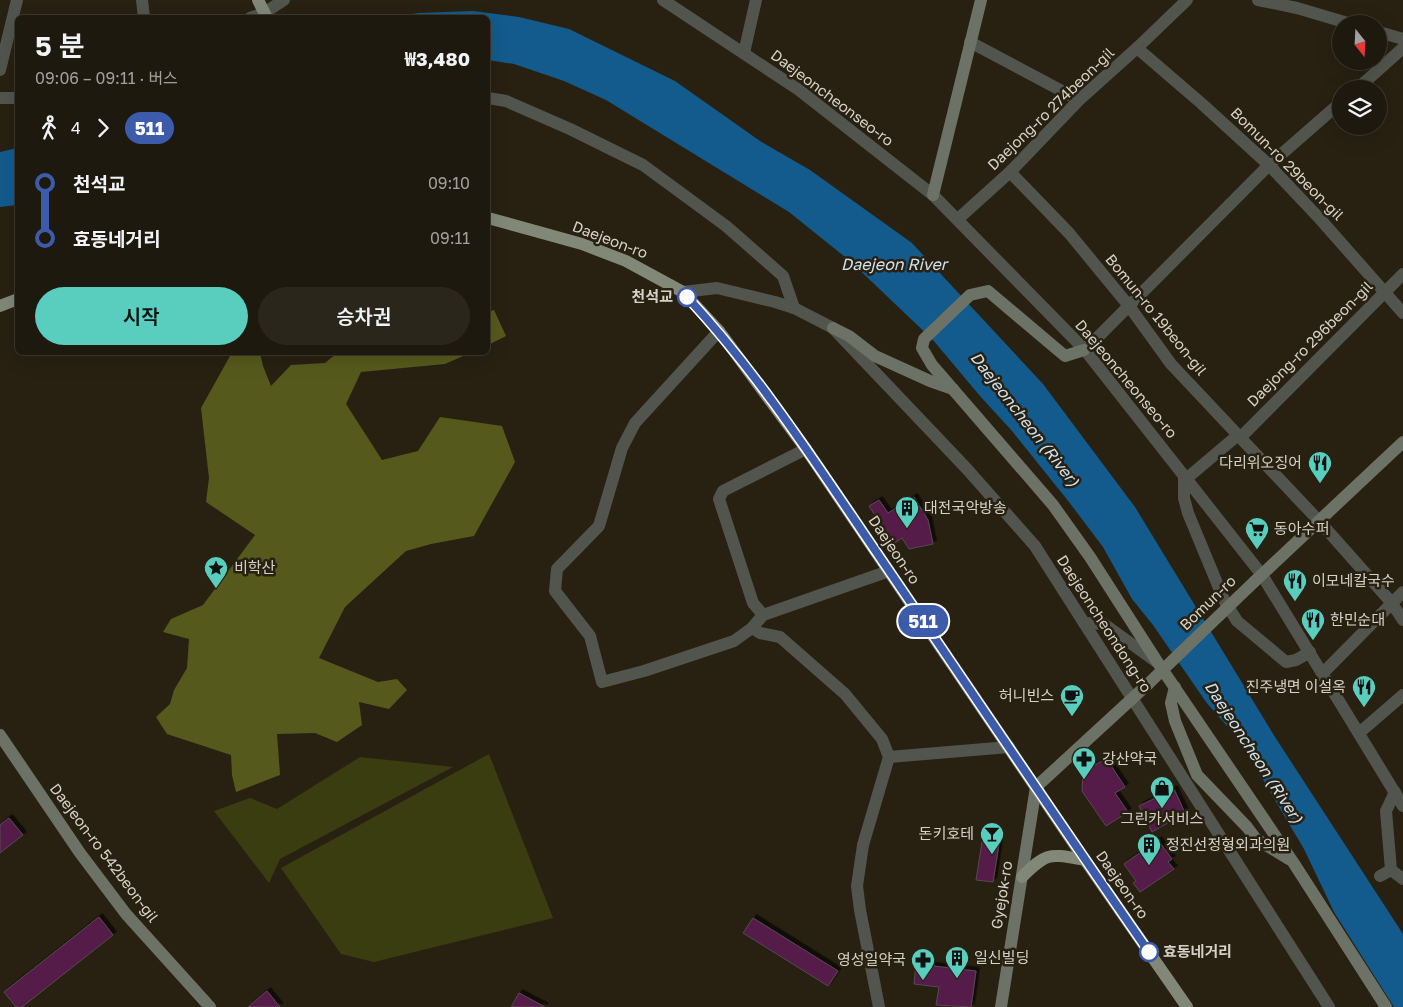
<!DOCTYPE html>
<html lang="ko">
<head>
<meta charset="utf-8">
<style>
	:root { --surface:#1e190e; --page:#2b261c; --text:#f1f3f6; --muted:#a1a09e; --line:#3c382e; --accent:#59cebf }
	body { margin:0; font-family:"Golos Text","Noto Sans KR",sans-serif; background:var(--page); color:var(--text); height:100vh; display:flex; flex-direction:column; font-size:19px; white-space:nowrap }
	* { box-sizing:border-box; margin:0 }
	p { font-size:16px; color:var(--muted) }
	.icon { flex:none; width:28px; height:28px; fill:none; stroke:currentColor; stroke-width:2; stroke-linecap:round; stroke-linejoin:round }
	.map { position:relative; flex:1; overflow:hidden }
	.sheet { position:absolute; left:15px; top:15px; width:475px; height:340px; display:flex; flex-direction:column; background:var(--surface); border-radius:8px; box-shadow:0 5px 20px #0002,0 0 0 1px var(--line) }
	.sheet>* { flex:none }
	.badge { padding:0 10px; border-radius:16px; font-size:18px; line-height:32px }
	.needle { width:32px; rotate:162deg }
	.tools { position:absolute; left:1332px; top:15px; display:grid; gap:10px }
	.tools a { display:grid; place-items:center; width:55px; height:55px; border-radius:50%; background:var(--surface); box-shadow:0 5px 20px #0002,0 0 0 1px var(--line); font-size:25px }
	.map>.badge { position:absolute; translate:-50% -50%; box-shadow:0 0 0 2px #fff }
	.legs { display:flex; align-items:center; gap:8px; height:55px; padding:0 20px; font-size:16px }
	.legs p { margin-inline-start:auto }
	.head { display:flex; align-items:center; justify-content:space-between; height:85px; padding:0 20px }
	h1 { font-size:28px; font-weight:600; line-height:38px }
	.button { display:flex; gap:10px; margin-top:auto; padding:10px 20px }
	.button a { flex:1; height:58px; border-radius:30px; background:var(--accent); color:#111; font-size:20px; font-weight:600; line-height:58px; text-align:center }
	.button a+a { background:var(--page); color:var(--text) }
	ul { padding:0 20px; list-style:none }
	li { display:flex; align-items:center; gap:18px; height:55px; font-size:19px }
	li i { display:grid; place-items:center; width:8px; height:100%; margin:0 6px; background:currentColor }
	li i::after { content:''; width:12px; height:12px; margin:-6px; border:4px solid; border-radius:50%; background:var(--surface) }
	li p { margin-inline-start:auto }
	li:first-child i { background:linear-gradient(#0000 50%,currentColor 0) }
	li:last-child i { background:linear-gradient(currentColor 50%,#0000 0) }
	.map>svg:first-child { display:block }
	.green { fill:#3a3d0f }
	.forest { fill:#555a1c }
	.water { fill:#125b8c }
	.building { fill:#551b49; stroke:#584854; filter:url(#shadow) }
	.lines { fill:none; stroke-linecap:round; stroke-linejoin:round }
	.street { stroke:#52554d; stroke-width:12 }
	.secondary { stroke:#6d7266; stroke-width:12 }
	.primary { stroke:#828878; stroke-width:12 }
	.secondary-bridge { stroke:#6d7266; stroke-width:12 }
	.line-1-casing { stroke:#fff; stroke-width:11 }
	.line-1 { stroke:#3d5bab; stroke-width:8 }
	.stop-1-dot { fill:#fff; stroke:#3d5bab; stroke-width:2.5 }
	.labels { text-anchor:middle; stroke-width:5; stroke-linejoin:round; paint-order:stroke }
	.street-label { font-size:15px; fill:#d6d1c8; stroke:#282112 }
	.stop-label { font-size:15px; font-weight:bold; fill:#d6d1c8; stroke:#282112; text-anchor:end }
	.poi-label { font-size:15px; fill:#d6d1c8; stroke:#282112; text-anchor:start }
	.water-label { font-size:16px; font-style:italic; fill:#cfe0ef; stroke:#282112 }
</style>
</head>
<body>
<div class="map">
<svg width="1403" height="1007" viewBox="0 0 1403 1007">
	<defs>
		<filter id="shadow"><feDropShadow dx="3.5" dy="-3.5" stdDeviation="0" flood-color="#0009"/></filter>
	</defs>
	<rect width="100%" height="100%" fill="#282112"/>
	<g class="green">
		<polygon points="489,754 553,918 374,962 341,954 281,868"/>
		<polygon points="360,757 453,767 280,859 269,883 214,811 250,798 277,809"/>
	</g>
	<g class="forest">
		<polygon points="494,310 506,336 488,345 488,312"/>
		<polygon points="245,353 260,353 263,366 271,386 291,365 325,363 337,353 470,353 445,364 361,372 346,404 382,460 418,451 440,417 502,426 515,462 474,536 431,544 406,551 345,607 319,658 378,682 397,679 407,690 389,709 359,702 362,725 337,742 315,733 277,734 280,775 236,792 232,775 231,755 167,734 156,717 170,704 174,690 187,668 189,639 163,632 171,619 203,605 255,535 206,502 209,478 201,408 230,356"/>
	</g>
	<g class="water">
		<polygon points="473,11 519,17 569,29 675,81 760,141 810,170 912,243 1043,384 1135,507 1275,737 1403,934 1403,1007 1394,1007 1334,912 1304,849 1240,741 1206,702 1153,625 1132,599 1103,547 1069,502 1012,431 980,396 933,340 850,261 789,212 606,100 564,81 514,64 488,60 488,18 386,18 419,13"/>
		<polygon points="17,148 17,205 0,207 0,152"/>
	</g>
	<g class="building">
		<polygon points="914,497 928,520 933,544 909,549 902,538 893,544 869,506 879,500 888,513"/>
		<polygon points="1106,758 1125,787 1115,793 1128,812 1106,826 1082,791 1083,773"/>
		<polygon points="1174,789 1185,813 1152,832 1139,806"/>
		<polygon points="9,818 23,835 0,853 0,825"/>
		<polygon points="1158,840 1172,859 1168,862 1174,869 1140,892 1133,883 1136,881 1124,864"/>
		<polygon points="982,842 999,844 993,882 976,880"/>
		<polygon points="99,917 113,935 22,1007 16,1007 4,992"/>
		<polygon points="753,918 838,971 828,986 743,933"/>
		<polygon points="916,964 976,971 971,1007 936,1005 939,987 914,984"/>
		<polygon points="267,991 280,1007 248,1007"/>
		<polygon points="519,993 545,1007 511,1007"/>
	</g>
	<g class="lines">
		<g class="street">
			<polyline points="142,0 144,18"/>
			<polyline points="663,0 799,90 933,195 1085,350 1262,575 1403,806"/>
			<polyline points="1258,0 1297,8 1351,24"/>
			<polyline points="250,18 264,13 284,0"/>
			<polyline points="1379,32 1403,39"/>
			<polyline points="970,42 1079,100"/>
			<polyline points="1137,48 1201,103 1269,165 1320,219 1403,313"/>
			<polyline points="744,53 756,0"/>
			<polyline points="0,70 17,0"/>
			<polyline points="1357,89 1403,48"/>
			<polyline points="0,98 18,98"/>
			<polyline points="488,98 506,101 570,129 643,165 726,226 783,276 794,308"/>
			<polyline points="1010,172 1069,233 1129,306 1171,364 1319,521 1391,602 1403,620"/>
			<polyline points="958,219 1010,172 1079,100 1137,48 1187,0"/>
			<polyline points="683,292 717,288 775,302 794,308 833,328 967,469 1035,546 1329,1007"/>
			<polyline points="719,331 635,423 622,448 599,526 557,569 555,591 590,636 602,682 644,671 734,641 752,628 763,615 889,571"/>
			<polyline points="1085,350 1269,165 1341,102"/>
			<polyline points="1241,437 1403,274"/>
			<polyline points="1184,476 1184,498 1188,513 1224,600 1237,621 1286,662 1296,660 1310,652"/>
			<polyline points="1186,479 1238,435"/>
			<polyline points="763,615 753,603 719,499 723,491 806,449"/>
			<polyline points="1084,623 1104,624 1158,663"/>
			<polyline points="752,628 760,633 780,637 845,694 882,739 889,757 863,845 857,886 860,910 879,1007"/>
			<polyline points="1323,673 1403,592"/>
			<polyline points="1359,733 1403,695"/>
			<polyline points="889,757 1009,747"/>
			<polyline points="1395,792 1386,811 1391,870 1403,879"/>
			<polyline points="1380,876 1391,870"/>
		</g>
		<g class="secondary">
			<polyline points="933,195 981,0"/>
			<polyline points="833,328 849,336 875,356 930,381 953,389"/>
			<polyline points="1084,350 1065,356 988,291 970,295 924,339 922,348 932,365 1053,505 1090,557 1158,663 1293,862 1386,1007"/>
			<polyline points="1255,581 1403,442"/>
			<polyline points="1175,687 1171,703 1175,721 1197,775 1247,827 1256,839 1289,859"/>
			<polyline points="0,735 80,853 126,914 210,1007"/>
			<polyline points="1001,1007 1036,787 1148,684"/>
		</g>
		<g class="primary">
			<polyline points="258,0 267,18"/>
			<polyline points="488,218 582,244 626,261 683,292 719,331 806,449 1085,860 1187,1007"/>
			<polyline points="0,306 18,299"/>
			<path d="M 1022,877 C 1048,851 1050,854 1085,860"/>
		</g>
		<polyline class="secondary-bridge" points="1148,684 1255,581"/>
	</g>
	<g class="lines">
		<g class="line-1-casing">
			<path id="line-1" d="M 687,297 C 759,374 819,468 879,556 C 969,688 1058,821 1149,952"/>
		</g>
		<use href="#line-1" class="line-1"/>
	</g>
	<defs>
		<g id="restaurant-pin" transform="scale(1.25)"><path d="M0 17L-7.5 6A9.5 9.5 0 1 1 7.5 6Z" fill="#59cebf" stroke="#282112"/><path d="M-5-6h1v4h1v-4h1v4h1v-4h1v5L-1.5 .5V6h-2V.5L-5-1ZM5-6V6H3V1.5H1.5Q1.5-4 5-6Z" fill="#111"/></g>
		<g id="building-pin" transform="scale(1.25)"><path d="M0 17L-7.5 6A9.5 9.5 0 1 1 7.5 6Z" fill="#59cebf" stroke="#282112"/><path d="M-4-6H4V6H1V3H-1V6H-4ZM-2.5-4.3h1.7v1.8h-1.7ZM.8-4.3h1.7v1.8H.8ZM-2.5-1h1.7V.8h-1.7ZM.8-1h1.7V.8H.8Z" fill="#111"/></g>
		<g id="supermarket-pin" transform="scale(1.25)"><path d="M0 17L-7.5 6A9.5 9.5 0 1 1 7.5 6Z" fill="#59cebf" stroke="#282112"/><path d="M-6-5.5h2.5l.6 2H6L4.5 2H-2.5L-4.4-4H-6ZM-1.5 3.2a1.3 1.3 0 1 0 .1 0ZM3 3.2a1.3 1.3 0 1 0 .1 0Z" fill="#111"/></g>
		<g id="sight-pin" transform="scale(1.25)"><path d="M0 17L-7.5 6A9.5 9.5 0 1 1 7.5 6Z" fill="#59cebf" stroke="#282112"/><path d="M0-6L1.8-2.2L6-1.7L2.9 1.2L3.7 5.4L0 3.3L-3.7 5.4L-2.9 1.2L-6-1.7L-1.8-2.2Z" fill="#111"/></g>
		<g id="cafe-pin" transform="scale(1.25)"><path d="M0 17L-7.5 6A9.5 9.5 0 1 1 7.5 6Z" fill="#59cebf" stroke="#282112"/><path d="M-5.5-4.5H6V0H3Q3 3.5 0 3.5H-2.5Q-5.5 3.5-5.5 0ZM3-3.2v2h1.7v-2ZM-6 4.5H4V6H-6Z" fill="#111"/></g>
		<g id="pharmacy-pin" transform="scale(1.25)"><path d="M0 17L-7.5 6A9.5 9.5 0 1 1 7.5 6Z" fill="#59cebf" stroke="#282112"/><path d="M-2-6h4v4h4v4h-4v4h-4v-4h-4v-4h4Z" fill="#111"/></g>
		<g id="shop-pin" transform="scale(1.25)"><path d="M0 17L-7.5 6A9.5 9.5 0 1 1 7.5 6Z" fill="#59cebf" stroke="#282112"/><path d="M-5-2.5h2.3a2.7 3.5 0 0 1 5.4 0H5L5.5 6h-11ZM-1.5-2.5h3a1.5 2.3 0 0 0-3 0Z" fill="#111"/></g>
		<g id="bar-pin" transform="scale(1.25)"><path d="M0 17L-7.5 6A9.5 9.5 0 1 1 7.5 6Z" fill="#59cebf" stroke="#282112"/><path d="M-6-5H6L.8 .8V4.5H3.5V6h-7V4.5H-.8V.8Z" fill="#111"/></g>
	</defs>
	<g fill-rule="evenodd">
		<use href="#restaurant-pin" x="1320" y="463"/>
		<use href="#building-pin" x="907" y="508"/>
		<use href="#supermarket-pin" x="1257" y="529"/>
		<use href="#sight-pin" x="216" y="568"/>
		<use href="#restaurant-pin" x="1295" y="581"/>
		<use href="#restaurant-pin" x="1313" y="620"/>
		<use href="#restaurant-pin" x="1364" y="687"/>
		<use href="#cafe-pin" x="1072" y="696"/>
		<use href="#pharmacy-pin" x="1084" y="759"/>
		<use href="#shop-pin" x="1162" y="788"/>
		<use href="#bar-pin" x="992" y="834"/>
		<use href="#building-pin" x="1149" y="845"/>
		<use href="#building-pin" x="957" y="958"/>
		<use href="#pharmacy-pin" x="923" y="960"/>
	</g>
	<g class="stop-1-dot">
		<circle cx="687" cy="297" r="9"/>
		<circle cx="1149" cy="952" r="9"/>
	</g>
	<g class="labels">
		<g class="street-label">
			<text transform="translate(832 98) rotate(37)" y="5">Daejeoncheonseo-ro</text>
			<text transform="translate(1051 109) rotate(-44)" y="5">Daejong-ro 274beon-gil</text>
			<text transform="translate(1287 164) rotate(45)" y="5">Bomun-ro 29beon-gil</text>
			<text transform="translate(610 240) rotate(21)" y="5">Daejeon-ro</text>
			<text transform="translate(1156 315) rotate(51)" y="5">Bomun-ro 19beon-gil</text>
			<text transform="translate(1310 344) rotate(-45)" y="5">Daejong-ro 296beon-gil</text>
			<text transform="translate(1126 379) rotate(50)" y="5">Daejeoncheonseo-ro</text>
			<text transform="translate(894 550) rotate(56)" y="5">Daejeon-ro</text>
			<text transform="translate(1208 603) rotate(-44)" y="5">Bomun-ro</text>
			<text transform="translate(1104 624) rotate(57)" y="5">Daejeoncheondong-ro</text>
			<text transform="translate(104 853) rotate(53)" y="5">Daejeon-ro 542beon-gil</text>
			<text transform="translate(1122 885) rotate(55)" y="5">Daejeon-ro</text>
			<text transform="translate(1002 895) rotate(-81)" y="5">Gyejok-ro</text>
		</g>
		<g class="stop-label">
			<text x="673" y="302">천석교</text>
			<text x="1163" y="957" text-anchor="start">효동네거리</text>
		</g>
		<g class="poi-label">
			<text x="1302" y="468" text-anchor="end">다리위오징어</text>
			<text x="924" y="513">대전국악방송</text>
			<text x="1274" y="534">동아수퍼</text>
			<text x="234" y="573">비학산</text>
			<text x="1312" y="586">이모네칼국수</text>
			<text x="1330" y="625">한민순대</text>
			<text x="1346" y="692" text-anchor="end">진주냉면 이설옥</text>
			<text x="1054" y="701" text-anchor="end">허니빈스</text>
			<text x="1102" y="764">강산약국</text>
			<text x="1162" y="824" text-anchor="middle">그린카서비스</text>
			<text x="974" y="839" text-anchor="end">돈키호테</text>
			<text x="1166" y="850">정진선정형외과의원</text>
			<text x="974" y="963">일신빌딩</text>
			<text x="906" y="965" text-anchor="end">영성일약국</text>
		</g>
		<g class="water-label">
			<text x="894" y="270">Daejeon River</text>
			<text transform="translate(1025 419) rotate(52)" y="6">Daejeoncheon (River)</text>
			<text transform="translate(1254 752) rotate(57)" y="6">Daejeoncheon (River)</text>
		</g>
	</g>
</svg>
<div class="tools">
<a><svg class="needle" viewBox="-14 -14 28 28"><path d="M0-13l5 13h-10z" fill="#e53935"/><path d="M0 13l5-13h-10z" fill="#a1a09e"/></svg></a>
<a><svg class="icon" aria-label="layers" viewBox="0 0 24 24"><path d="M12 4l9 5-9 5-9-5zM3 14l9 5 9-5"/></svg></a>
</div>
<b class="badge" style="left:923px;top:621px;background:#3d5bab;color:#fff">511</b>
<section class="sheet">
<div class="head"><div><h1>5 분</h1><p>09:06 – 09:11 · 버스</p></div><b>₩3,480</b></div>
<div class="legs"><svg class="icon" aria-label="walk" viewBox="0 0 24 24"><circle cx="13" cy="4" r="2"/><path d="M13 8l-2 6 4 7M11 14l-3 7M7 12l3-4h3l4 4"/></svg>4<svg class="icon" aria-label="forward" viewBox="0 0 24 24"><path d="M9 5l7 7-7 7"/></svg><b class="badge" style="background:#3d5bab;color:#fff">511</b></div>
<ul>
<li><i style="color:#3d5bab"></i><b>천석교</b><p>09:10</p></li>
<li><i style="color:#3d5bab"></i><b>효동네거리</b><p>09:11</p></li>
</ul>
<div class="button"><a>시작</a><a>승차권</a></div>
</section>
</div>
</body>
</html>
